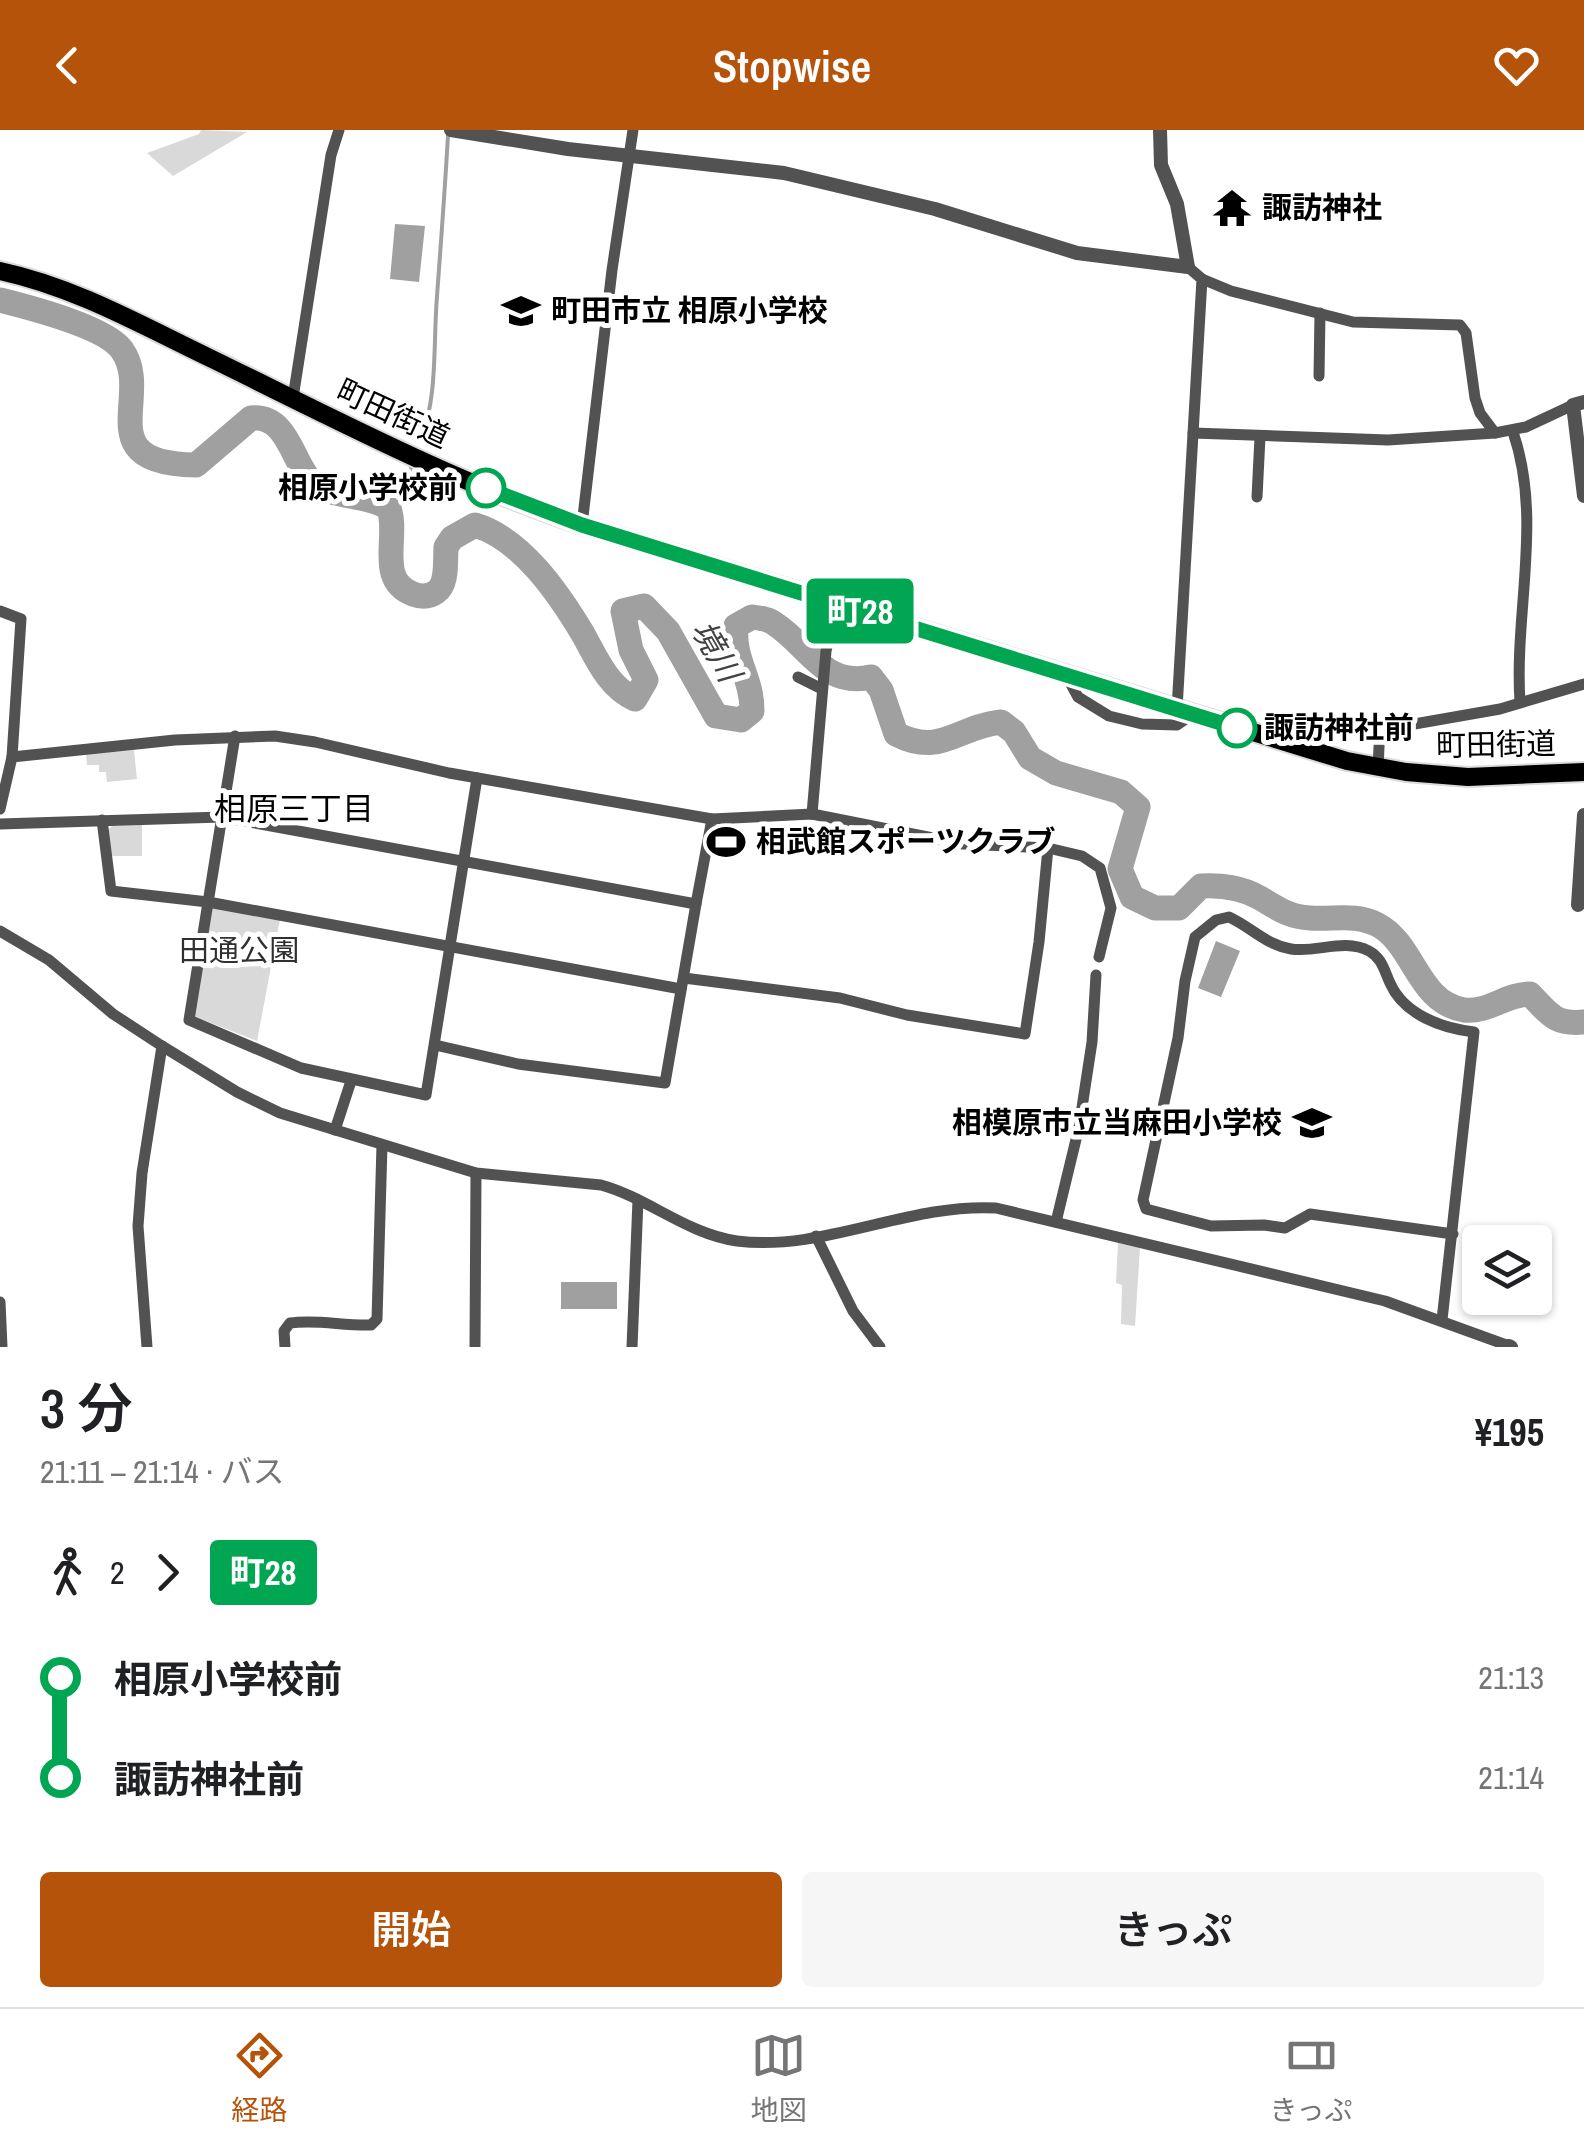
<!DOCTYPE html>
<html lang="ja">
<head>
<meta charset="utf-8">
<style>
	:root { --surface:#fff; --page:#f6f6f6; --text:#202124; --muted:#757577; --line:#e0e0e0; --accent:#b45309 }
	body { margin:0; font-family:"Archivo Narrow","Noto Sans JP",sans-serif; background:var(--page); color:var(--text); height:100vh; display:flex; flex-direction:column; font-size:38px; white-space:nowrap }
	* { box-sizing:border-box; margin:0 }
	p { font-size:32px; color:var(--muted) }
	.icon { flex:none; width:55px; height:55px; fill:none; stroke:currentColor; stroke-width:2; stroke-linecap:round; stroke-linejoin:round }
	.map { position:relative; height:1217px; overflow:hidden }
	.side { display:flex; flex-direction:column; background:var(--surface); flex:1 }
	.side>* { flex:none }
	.badge { padding:0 20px; border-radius:8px; font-size:35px; line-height:65px }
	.controls { position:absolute; left:1462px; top:1095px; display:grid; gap:20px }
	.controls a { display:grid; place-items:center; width:90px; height:90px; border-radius:10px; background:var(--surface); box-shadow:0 2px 8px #0004; font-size:50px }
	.map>.badge { position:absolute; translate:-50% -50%; box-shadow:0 0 0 5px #fff }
	.legs { display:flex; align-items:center; gap:15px; height:110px; padding:0 40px; font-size:32px }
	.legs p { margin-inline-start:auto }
	.summary { display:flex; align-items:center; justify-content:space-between; height:170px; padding:0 40px }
	h1 { font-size:55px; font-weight:600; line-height:75px }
	.button { display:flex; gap:20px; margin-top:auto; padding:20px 40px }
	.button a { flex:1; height:115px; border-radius:10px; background:var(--accent); color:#fff; font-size:40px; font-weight:600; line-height:115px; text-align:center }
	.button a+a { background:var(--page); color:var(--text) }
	ul { padding:0 40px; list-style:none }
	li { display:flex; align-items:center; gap:35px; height:100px; font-size:38px }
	li i { display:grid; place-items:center; width:15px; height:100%; margin:0 12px; background:currentColor }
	li i::after { content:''; width:25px; height:25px; margin:-12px; border:8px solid; border-radius:50%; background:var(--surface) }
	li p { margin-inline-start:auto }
	li:first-child i { background:linear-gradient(#0000 50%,currentColor 0) }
	li:last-child i { background:linear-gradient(currentColor 50%,#0000 0) }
	header { display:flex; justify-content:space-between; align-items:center; height:130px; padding:0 40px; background:var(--accent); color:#fff; font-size:45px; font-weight:600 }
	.menu { display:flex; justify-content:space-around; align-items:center; height:140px; border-top:2px solid var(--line); background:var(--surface); font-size:28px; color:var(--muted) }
	.menu a { display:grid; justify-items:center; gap:5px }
	.menu .current { color:var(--accent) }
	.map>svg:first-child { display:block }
	.green { fill:#d9d9d9 }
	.water { fill:#a0a0a0 }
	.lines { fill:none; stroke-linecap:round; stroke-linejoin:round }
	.stream { stroke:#a0a0a0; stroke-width:4 }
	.river { stroke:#a0a0a0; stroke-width:25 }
	.primary-casing { stroke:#dbdbdb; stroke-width:22 }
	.minor { stroke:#525252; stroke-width:11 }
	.tertiary { stroke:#525252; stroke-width:14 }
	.primary { stroke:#000; stroke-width:18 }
	.line-1-casing { stroke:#fff; stroke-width:22 }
	.line-1 { stroke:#00a651; stroke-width:15 }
	.stop-1-dot { fill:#fff; stroke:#00a651; stroke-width:5 }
	.labels { text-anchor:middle; stroke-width:10; stroke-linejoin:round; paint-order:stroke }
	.poi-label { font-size:30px; font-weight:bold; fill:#000; stroke:#fff; text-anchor:start }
	.street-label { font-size:30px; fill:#000; stroke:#fff }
	.stop-label { font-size:30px; font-weight:bold; fill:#000; stroke:#fff; text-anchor:end }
	.park-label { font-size:30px; fill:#303030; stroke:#fff }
	.water-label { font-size:32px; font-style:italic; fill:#414141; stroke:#fff }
	.neighbourhood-label { font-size:32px; fill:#000; stroke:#fff }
</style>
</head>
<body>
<header><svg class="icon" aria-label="back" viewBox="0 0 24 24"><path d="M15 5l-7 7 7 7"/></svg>Stopwise<svg class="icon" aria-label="heart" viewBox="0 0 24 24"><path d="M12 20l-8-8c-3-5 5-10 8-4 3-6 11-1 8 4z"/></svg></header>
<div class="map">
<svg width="1584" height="1217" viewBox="0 0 1584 1217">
	<rect width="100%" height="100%" fill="#fff"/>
	<g class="green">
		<polygon points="201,0 247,2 173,46 147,23 199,4"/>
		<polygon points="134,620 137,649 107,652 106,642 99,642 99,635 87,635 86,624"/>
		<polygon points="142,695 142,726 111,726 108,700 112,696"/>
		<polygon points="210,777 280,789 257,911 193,886"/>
		<polygon points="1118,1113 1140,1118 1135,1196 1121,1194 1122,1155 1116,1153"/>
	</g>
	<g class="water">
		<polygon points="395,94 425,96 419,152 390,149"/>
		<polygon points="1216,811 1240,821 1221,867 1198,858"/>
		<rect x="561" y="1152" width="56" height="27"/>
	</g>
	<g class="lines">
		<g class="stream">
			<path d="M 421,311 C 438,263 433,216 437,166 C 441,112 445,59 448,5"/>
			<polyline points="389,378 411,338"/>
		</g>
		<path class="river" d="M 0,170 C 28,177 106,197 122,220 C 154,265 87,334 196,335 L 251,288 C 289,284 293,336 313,353 C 331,368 367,364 389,378 C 399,407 376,450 413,464 C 421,467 429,467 436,462 C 448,454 445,431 446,417 L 452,408 L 475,395 C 522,409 559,464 583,504 C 597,529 608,557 635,569 L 646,550 L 631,520 L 623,481 L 644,476 L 668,501 L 716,586 L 741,590 L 752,581 C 752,546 733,531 736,496 L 752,487 C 760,488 769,489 775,494 C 809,516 824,558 871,547 L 881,560 L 896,604 C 941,627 956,597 1001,592 L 1014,602 L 1030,628 L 1056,643 L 1121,662 L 1138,677 L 1120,739 L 1132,767 L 1155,778 L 1179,778 L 1201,756 C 1222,755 1241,757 1260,768 C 1277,778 1289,787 1310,788 C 1333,790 1355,783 1378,795 C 1415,815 1417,872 1464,880 C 1487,883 1507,864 1530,864 C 1549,884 1555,895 1584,892"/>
		<g class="primary-casing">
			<path id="primary" d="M 0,141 C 75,157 143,196 212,229 C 333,288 454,352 582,395 L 1347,631 L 1406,642 L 1468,647 L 1584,642"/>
		</g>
		<g class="minor">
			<polyline points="1202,149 1231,161 1353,192 1460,195 1466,203 1475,268 1480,283 1495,303"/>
			<polyline points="1319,246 1320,183"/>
			<polyline points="293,268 331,25 339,0"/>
			<path d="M 1513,302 C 1543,389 1514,482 1520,572"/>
			<polyline points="1193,303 1388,310 1495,303 1526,297 1573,275"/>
			<polyline points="1257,367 1260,307"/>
			<polyline points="582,395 612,140 633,0"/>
			<polyline points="0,481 21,489 12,627 0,679"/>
			<polyline points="1066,545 1078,567 1109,586 1142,594 1177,595 1193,584"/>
			<polyline points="798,547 822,559"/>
			<polyline points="1177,579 1202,149 1188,137"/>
			<polyline points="1269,604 1299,599 1403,596 1500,579 1584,554"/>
			<polyline points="235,606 189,890 301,938 426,965 477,648"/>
			<polyline points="12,627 175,610 275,606 315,612 449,643 712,689"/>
			<polyline points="1378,638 1380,597"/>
			<polyline points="812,684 826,521 837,474"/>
			<polyline points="102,690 111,761 208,772 681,859"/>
			<polyline points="0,694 222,687 696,774 712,689 812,684 963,714 1048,718 1082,726 1100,738 1111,778 1099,827"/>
			<path d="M 0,801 L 49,830 L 113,884 L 162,916 L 237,962 L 280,983 L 476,1043 L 601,1055 C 648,1068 687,1104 737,1111 C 824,1122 908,1073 996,1078 L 1385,1171 L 1509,1216"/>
			<polyline points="684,848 840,868 907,885 1025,904 1039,812 1048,718"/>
			<polyline points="435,915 518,934 665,953 696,774"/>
			<polyline points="335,1000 351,951"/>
			<polyline points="1056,1092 1079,997 1092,912 1096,845"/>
			<polyline points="816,1106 853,1181 880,1217"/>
			<polyline points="0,1172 2,1217"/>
			<path d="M 1442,1190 L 1474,902 C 1442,898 1404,885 1390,853 C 1384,840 1382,828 1369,821 C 1344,808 1317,823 1291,819 C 1266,815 1251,797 1229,787 L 1216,790 L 1195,807 L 1185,851 L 1178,908 L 1143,1070 L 1146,1079 L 1211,1096 L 1264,1095 L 1285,1098 L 1310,1084 L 1453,1104"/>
			<polyline points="147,1217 138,1096 142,1043 162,916"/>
			<path d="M 285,1217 L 284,1201 L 290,1193 C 317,1189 343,1196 371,1195 L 377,1189 L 382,1015"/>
			<polyline points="475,1217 476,1043"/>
			<polyline points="632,1217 638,1070"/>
		</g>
		<g class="tertiary">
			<polyline points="451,0 568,19 784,43 935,79 1077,123 1188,137 1177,74 1161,35 1160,0"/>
			<polyline points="1584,272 1573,275 1584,366"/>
			<polyline points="1578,775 1584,685"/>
			<polyline points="1509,1216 1511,1217"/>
		</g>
		<use href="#primary" class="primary"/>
	</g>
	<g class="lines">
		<g class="line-1-casing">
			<polyline id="line-1" points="486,358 582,395 1237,598"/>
		</g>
		<use href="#line-1" class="line-1"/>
	</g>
	<defs>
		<g id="temple-bare" transform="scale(3)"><path d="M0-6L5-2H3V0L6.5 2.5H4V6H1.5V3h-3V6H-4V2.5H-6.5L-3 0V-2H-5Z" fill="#000" stroke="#fff" stroke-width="2.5" paint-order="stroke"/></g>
		<g id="school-bare" transform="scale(3)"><path d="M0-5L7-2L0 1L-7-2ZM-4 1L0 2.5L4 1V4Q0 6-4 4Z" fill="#000" stroke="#fff" stroke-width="2.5" paint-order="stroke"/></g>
		<g id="stadium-bare" transform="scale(3)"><path d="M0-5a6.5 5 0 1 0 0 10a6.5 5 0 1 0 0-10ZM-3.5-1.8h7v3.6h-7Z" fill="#000" stroke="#fff" stroke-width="2.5" paint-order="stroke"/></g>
	</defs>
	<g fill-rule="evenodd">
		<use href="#temple-bare" x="1232" y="78"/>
		<use href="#school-bare" x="521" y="181"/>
		<use href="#stadium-bare" x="726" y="712"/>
		<use href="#school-bare" x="1312" y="993"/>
	</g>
	<g class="stop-1-dot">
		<circle cx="486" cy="358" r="18"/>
		<circle cx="1237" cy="598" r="18"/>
	</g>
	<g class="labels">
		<g class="poi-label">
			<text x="1262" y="88">諏訪神社</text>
			<text x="551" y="191">町田市立 相原小学校</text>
			<text x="756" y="722">相武館スポーツクラブ</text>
			<text x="1282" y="1003" text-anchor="end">相模原市立当麻田小学校</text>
		</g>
		<g class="street-label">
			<text transform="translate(393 284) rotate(25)" y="10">町田街道</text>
			<text transform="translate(1496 615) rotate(-1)" y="10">町田街道</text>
		</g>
		<g class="stop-label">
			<text x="458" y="368">相原小学校前</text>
			<text x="1264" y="608" text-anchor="start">諏訪神社前</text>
		</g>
		<g class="park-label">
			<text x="239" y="831">田通公園</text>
		</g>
		<g class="water-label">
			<text transform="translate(716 521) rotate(60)" y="11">境川</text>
		</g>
		<g class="neighbourhood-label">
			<text x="294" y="690">相原三丁目</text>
		</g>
	</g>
</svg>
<div class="controls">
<a><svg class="icon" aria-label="layers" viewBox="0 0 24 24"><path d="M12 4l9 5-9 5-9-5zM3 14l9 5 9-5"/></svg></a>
</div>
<b class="badge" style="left:860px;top:481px;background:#00a651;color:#fff">町28</b>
</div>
<section class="side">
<div class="summary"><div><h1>3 分</h1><p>21:11 – 21:14 · バス</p></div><b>¥195</b></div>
<div class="legs"><svg class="icon" aria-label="walk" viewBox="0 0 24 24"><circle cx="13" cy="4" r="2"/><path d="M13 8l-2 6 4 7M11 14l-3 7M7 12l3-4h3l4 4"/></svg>2<svg class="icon" aria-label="forward" viewBox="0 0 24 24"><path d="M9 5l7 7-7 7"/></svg><b class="badge" style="background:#00a651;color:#fff">町28</b></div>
<ul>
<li><i style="color:#00a651"></i><b>相原小学校前</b><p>21:13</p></li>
<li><i style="color:#00a651"></i><b>諏訪神社前</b><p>21:14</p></li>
</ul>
<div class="button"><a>開始</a><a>きっぷ</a></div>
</section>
<nav class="menu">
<a class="current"><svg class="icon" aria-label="directions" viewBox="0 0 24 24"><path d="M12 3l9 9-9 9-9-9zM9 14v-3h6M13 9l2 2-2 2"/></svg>経路</a>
<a><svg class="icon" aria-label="map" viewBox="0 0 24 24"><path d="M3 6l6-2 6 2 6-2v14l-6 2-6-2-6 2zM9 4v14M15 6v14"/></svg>地図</a>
<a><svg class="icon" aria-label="tickets" viewBox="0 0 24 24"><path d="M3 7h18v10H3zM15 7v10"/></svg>きっぷ</a>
</nav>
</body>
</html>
